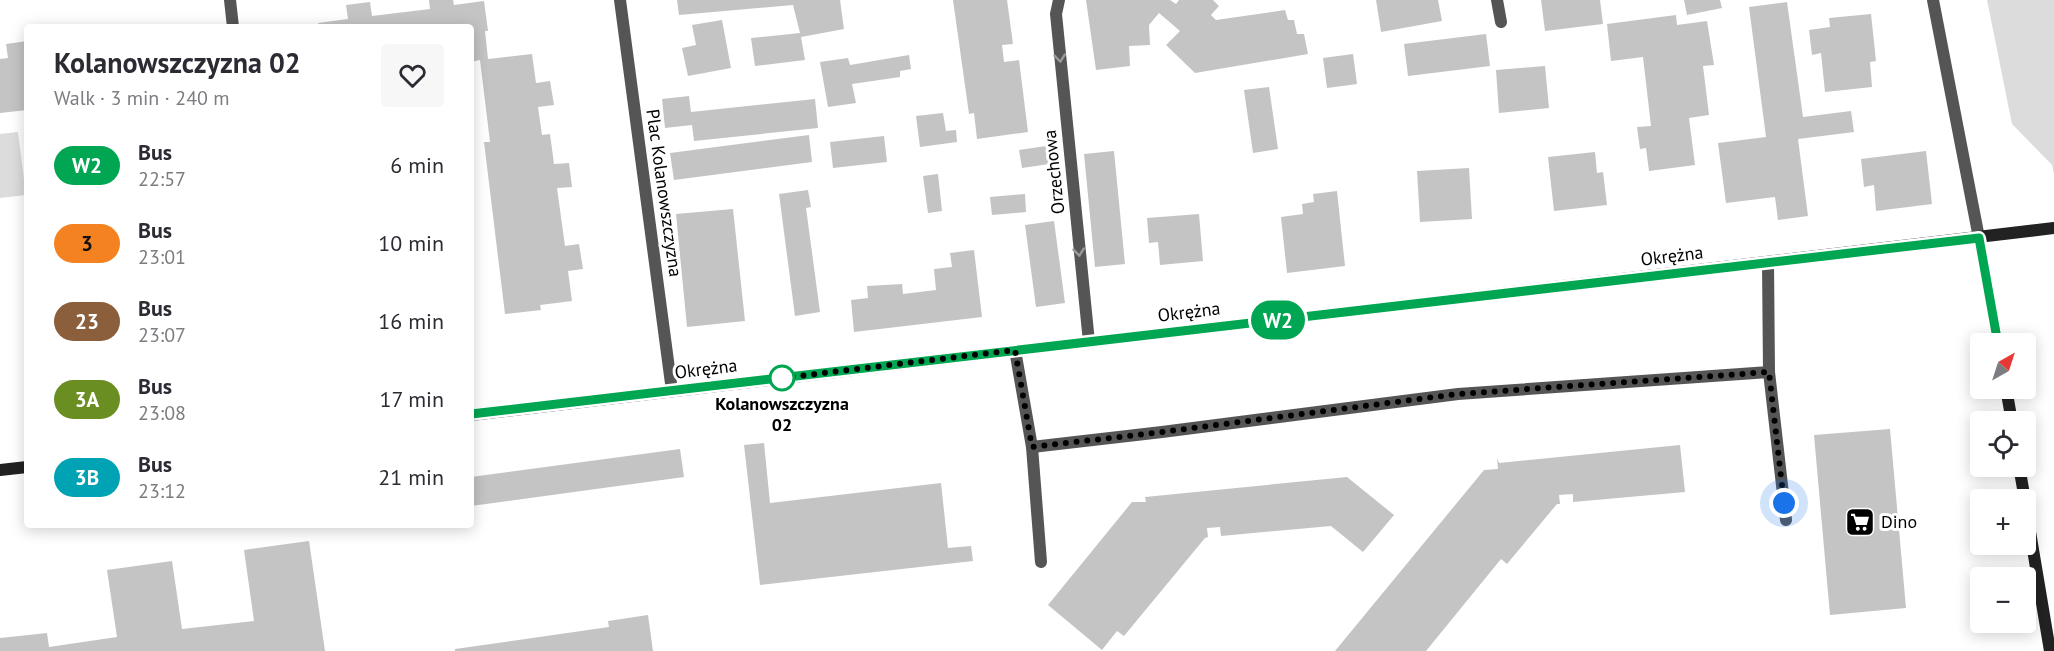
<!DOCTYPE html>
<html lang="en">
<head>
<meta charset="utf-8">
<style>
	:root { --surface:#fff; --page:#f7f7f7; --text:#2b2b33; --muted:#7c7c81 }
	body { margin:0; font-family:"PT Sans",sans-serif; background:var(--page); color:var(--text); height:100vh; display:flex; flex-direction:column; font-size:22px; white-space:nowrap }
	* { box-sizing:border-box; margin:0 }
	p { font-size:20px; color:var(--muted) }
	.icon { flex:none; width:33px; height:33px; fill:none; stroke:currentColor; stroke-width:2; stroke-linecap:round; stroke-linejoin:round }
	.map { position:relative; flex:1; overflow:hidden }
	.details { position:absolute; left:24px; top:24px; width:450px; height:504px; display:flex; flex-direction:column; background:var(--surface); border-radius:6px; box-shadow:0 3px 15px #0003 }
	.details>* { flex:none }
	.badge { padding:0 12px; border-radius:20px; font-size:21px; line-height:39px }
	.needle { width:39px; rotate:39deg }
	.fabs { position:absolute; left:1970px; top:333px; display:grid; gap:12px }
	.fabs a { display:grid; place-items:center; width:66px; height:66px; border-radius:6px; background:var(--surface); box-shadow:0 3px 15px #0003; font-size:30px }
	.you { position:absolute; width:30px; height:30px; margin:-15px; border:4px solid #fff; border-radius:50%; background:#1a73e8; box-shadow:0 0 0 9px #1a73e833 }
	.map>.badge { position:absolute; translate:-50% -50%; box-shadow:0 0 0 3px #fff }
	.round { display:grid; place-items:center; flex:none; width:63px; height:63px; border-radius:6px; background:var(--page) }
	.summary { display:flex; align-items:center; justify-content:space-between; height:102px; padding:0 30px }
	h1 { font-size:28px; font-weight:800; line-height:45px }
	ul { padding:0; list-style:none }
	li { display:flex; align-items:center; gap:18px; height:78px; padding:0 30px }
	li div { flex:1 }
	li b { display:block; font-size:22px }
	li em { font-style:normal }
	li .badge { min-width:66px; font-weight:700; text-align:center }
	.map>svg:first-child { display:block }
	.green { fill:#dcdcdc }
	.building { fill:#c4c4c4 }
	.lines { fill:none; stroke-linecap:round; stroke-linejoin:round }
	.lane { stroke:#555; stroke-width:12 }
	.street { stroke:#555; stroke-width:12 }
	.secondary { stroke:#222; stroke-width:12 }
	.oneway { stroke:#999 }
	.line-casing { stroke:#fff; stroke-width:14 }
	.line { stroke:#00a651; stroke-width:9 }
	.walk { stroke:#000; stroke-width:6; stroke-dasharray:0 10.8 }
	.stop-dot { fill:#fff; stroke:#00a651; stroke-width:3 }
	.labels { text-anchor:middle; stroke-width:6; stroke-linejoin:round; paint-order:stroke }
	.street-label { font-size:18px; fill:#000; stroke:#fff }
	.stop-label { font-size:18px; font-weight:bold; fill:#000; stroke:#fff }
	.poi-label { font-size:18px; fill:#000; stroke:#fff; text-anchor:start }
</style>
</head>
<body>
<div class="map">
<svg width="2054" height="651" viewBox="0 0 2054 651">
	<rect width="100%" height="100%" fill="#fff"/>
	<g class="green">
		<polygon points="1987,0 2054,0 2054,174 2052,165 2012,124"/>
		<polygon points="18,132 26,195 0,198 0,134"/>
	</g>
	<g class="building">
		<polygon points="429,0 453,0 454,5 484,1 488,31 485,31 488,59 532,54 536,83 550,81 554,105 538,107 542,135 550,134 554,164 569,163 572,187 557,188 565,246 579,244 583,269 568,271 572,301 540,305 541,310 505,314 484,142 490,142 480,60 471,62 471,27 319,27 318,23 348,19 346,5 370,2 372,16 430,9"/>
		<polygon points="677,0 840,0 844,29 801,37 805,60 755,66 751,38 800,33 793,5 679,15"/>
		<polygon points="953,0 1007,0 1013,44 1002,45 1004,62 1019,60 1028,132 977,139 974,113 969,114"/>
		<polygon points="1086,0 1170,0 1176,4 1179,0 1213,0 1219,6 1211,15 1216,20 1285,10 1288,20 1294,20 1297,34 1304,34 1308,54 1195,73 1166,45 1180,31 1159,13 1149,25 1150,45 1129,46 1130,66 1096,70"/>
		<polygon points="1376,0 1438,0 1442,21 1381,32"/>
		<polygon points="1541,0 1600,0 1603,24 1545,31"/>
		<polygon points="1684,0 1720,0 1722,8 1687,15"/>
		<polygon points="1787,2 1803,117 1851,111 1854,132 1798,139 1808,216 1778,220 1775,197 1726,203 1718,143 1766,137 1749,7"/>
		<polygon points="1871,14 1876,61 1870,62 1872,87 1825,92 1821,53 1812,55 1809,30 1830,27 1829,18"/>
		<polygon points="1676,15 1677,25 1707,21 1714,65 1703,66 1709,115 1689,118 1695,165 1649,171 1646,148 1640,149 1637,127 1651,126 1643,57 1611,61 1607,24"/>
		<polygon points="722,20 731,68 688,76 682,48 696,45 692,25"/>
		<polygon points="1486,34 1490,66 1408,76 1404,44"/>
		<polygon points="27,41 27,110 0,113 0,59 8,58 6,44"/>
		<polygon points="1353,54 1357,84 1327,88 1323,58"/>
		<polygon points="909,55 911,69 900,71 900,77 852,84 856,103 828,107 820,62 848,58 850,65"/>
		<polygon points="1545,66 1549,108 1499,113 1496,70"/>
		<polygon points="1269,87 1278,149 1253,153 1244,90"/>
		<polygon points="689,96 691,112 815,99 818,128 694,141 692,125 665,128 662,99"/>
		<polygon points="943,113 946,131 956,130 957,142 920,147 916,116"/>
		<polygon points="809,135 812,162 674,180 670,153"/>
		<polygon points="884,136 887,162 833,168 830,142"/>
		<polygon points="1046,146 1049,164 1022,168 1019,150"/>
		<polygon points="1114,151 1125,264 1095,267 1084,154"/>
		<polygon points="1926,151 1932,204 1876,211 1874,185 1864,187 1861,159"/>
		<polygon points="1595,152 1597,173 1603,172 1607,205 1554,211 1548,157"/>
		<polygon points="1469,168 1472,219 1420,222 1417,171"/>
		<polygon points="938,174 942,211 928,213 923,176"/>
		<polygon points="808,190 811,207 806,208 820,312 795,316 779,194"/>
		<polygon points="1337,191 1345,266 1287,273 1281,217 1303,214 1302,204 1314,202 1313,194"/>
		<polygon points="1025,194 1026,212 992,215 990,197"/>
		<polygon points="733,209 745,321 687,327 676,214"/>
		<polygon points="1199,214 1203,261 1160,265 1158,242 1149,243 1147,218"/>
		<polygon points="1054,221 1065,303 1036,307 1025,225"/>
		<polygon points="974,250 982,317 854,332 851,300 868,298 867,286 902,284 903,294 936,290 934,269 952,267 950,253"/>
		<polygon points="1890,429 1906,608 1830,615 1814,435"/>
		<polygon points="764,443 770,503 941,483 948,548 971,546 973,561 760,585 744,445"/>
		<polygon points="1680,445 1685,492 1573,502 1573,494 1559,495 1560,504 1557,504 1507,564 1501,559 1426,651 1335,651 1484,470 1498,469 1497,458 1499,463"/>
		<polygon points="680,449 684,477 471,506 471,477"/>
		<polygon points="1347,477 1394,515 1363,552 1331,526 1221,536 1220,527 1207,528 1208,537 1205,538 1124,636 1117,631 1102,650 1048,605 1132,502 1146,502 1145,497"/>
		<polygon points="309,541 325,651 0,651 0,638 47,633 49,647 117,637 107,570 172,561 182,629 254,621 244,550"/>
		<polygon points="648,615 653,651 455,651 455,649 609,627 608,621"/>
	</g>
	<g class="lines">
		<g class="lane">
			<polyline points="1015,350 1032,447 1162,432 1458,394 1769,372 1768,263"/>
			<polyline points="1769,372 1786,520"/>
			<polyline points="1032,447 1041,562"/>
		</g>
		<g class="street">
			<polyline points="230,0 233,27"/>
			<polyline points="620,0 672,391"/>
			<polyline points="1059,0 1056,14 1089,342"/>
			<polyline points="1497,0 1501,22"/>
			<polyline points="1933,0 1979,238"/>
		</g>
		<g class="secondary">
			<polyline points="1979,238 1998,344"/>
			<polyline points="2006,388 2012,422"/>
			<polyline points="471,415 2054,228"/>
			<polyline points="2019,466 2025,500"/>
			<polyline points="0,470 27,467"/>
			<polyline points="2025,502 2050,651"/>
		</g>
	</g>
	<defs><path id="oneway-chevron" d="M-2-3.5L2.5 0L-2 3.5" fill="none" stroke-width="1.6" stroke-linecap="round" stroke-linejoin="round" transform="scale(1.5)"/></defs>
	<g class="oneway">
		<use href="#oneway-chevron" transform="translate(1060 58) rotate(84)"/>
		<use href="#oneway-chevron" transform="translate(1079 252) rotate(84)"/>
	</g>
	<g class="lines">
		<g class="line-casing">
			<polyline id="line" points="471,414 1979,238 1998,344"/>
		</g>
		<use href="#line" class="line"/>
		<polyline class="walk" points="782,378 1015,350 1032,447 1162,432 1458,394 1769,372 1784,503"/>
	</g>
	<defs>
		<g id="supermarket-square" transform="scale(1.5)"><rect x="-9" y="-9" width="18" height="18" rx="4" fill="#000" stroke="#fff"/><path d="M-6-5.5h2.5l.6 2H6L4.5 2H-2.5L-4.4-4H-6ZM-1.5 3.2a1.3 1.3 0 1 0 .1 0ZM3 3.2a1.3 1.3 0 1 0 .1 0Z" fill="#fff"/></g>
	</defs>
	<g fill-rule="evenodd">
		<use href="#supermarket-square" x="1860" y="522"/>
	</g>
	<circle class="stop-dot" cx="782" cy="378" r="12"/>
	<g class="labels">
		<g class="street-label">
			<text transform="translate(1054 172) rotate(-96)" y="6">Orzechowa</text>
			<text transform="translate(664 193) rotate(82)" y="6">Plac Kolanowszczyzna</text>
			<text transform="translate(1672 256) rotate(-7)" y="6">Okrężna</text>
			<text transform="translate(1189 312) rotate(-7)" y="6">Okrężna</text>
			<text transform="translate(706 369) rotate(-7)" y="6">Okrężna</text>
		</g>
		<g class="stop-label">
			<text x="782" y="410">Kolanowszczyzna<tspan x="782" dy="21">02</tspan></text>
		</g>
		<g class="poi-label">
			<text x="1881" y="528">Dino</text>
		</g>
	</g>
</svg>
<div class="fabs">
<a><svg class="needle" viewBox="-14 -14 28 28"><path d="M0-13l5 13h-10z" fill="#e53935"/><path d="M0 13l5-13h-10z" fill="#7c7c81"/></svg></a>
<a><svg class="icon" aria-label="locate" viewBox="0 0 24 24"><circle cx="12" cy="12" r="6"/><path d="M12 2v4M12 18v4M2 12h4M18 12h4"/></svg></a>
<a>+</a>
<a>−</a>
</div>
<div class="you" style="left:1784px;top:503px"></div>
<b class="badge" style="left:1278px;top:320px;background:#00a651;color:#fff">W2</b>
<section class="details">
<div class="summary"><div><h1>Kolanowszczyzna 02</h1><p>Walk · 3 min · 240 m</p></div><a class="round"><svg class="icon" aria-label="heart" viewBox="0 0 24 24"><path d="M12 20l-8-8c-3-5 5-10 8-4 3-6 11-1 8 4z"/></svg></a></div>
<ul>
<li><span class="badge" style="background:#00a651;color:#fff">W2</span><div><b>Bus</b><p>22:57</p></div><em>6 min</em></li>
<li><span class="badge" style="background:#f58220;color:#111">3</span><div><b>Bus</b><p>23:01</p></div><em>10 min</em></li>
<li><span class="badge" style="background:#8b5e3c;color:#fff">23</span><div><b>Bus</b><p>23:07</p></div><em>16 min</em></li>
<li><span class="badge" style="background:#6b8e23;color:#fff">3A</span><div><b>Bus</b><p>23:08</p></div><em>17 min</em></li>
<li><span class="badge" style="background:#00a3b4;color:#fff">3B</span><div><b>Bus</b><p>23:12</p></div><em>21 min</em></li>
</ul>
</section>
</div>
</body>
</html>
